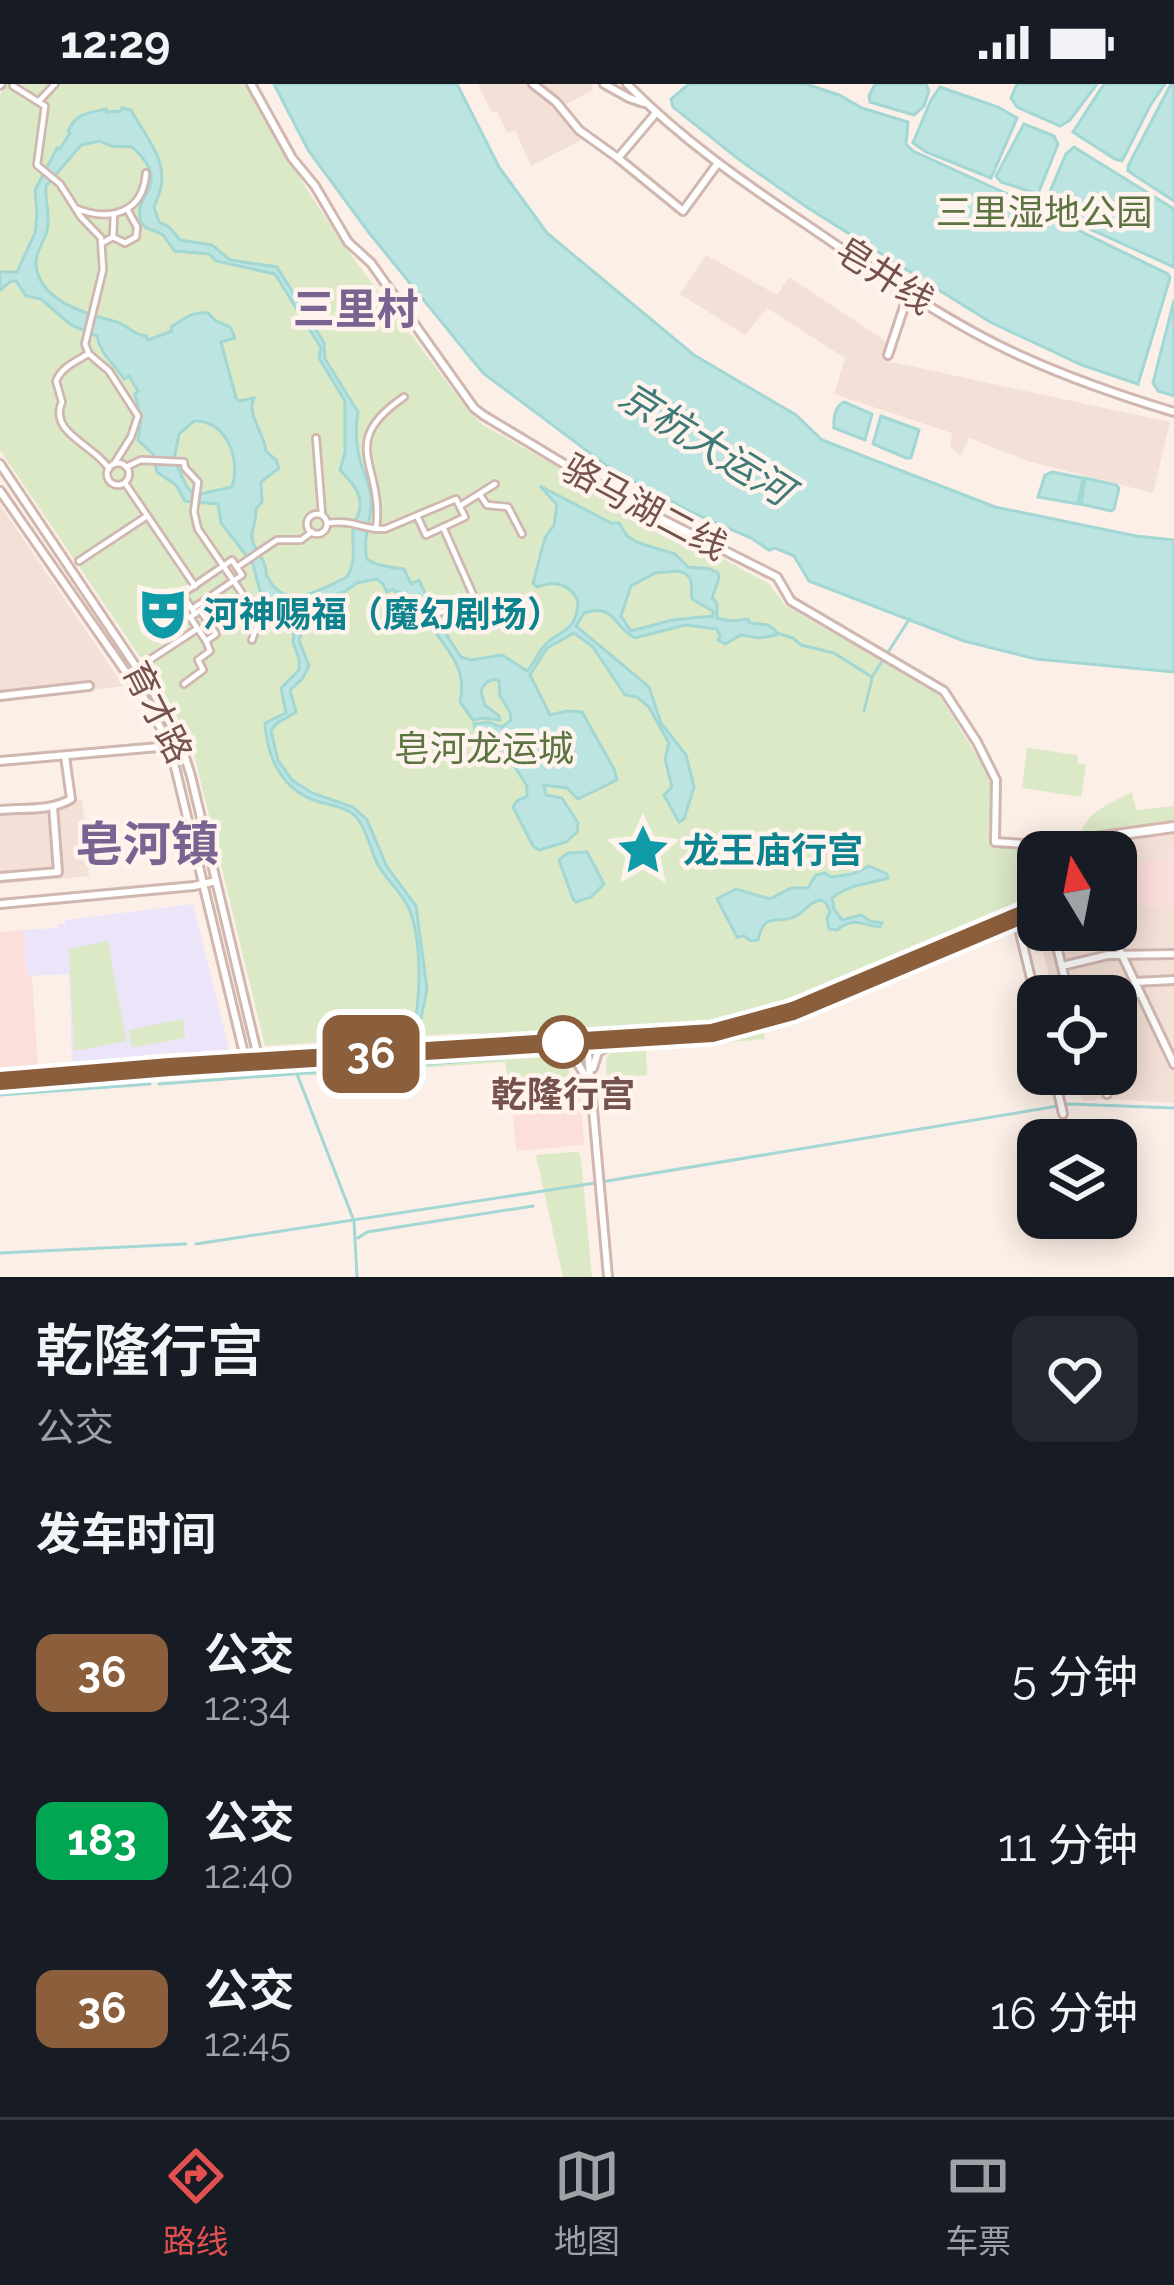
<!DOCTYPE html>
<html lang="zh">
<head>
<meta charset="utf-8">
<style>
	:root { --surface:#171b24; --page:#242831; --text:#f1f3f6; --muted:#9ea1a6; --line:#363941; --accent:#e25150 }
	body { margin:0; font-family:Raleway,"Noto Sans SC",sans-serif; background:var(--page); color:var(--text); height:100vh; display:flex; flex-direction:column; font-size:45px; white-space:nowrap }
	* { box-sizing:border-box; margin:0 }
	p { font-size:39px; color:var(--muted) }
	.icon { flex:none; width:66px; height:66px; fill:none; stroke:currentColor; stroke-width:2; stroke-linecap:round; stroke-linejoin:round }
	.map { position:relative; height:1193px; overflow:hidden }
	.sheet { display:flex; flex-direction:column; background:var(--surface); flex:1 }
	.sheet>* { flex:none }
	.badge { padding:0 24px; border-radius:18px; font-size:42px; line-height:78px }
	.needle { width:78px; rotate:350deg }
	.controls { position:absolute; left:1017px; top:747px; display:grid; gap:24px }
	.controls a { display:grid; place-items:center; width:120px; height:120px; border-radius:24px; background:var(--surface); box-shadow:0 6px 30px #0003; font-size:60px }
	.map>.badge { position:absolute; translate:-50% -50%; box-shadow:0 0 0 6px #fff }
	h2 { padding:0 36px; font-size:45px; line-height:108px }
	.round { display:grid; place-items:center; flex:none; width:126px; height:126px; border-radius:24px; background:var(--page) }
	.overview { display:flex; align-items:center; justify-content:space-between; height:204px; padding:0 36px }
	h1 { font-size:57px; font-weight:600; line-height:90px }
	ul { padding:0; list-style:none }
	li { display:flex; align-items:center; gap:36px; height:168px; padding:0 36px }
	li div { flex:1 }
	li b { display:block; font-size:45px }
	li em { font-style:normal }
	li .badge { min-width:132px; font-weight:700; text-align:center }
	.status { display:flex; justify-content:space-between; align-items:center; height:84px; padding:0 60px; background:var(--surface); direction:ltr }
	.status svg { height:33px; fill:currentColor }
	.dock { display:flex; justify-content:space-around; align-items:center; height:168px; border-top:3px solid var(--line); background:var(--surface); font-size:33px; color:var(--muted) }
	.dock a { display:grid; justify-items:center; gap:6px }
	.dock .active { color:var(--accent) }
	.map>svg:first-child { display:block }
	.residential { fill:#f3e0d6 }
	.commercial { fill:#fcdedb }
	.education { fill:#ece4f8 }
	.green { fill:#dce9c6 }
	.water { fill:#bce5e2; stroke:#a2d7d4; stroke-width:3; fill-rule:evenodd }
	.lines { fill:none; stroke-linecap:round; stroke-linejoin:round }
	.stream { stroke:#a2d7d4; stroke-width:3 }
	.pedestrian-casing { stroke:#d0b7b0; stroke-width:10 }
	.minor-casing { stroke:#d0b7b0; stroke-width:12 }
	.tertiary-casing { stroke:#d0b7b0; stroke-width:12 }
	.secondary-casing { stroke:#d5b8b0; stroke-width:14 }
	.pedestrian { stroke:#fff; stroke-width:4.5 }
	.minor { stroke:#fff; stroke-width:6 }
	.tertiary { stroke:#fff; stroke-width:6 }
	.secondary { stroke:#fff; stroke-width:8 }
	.line-casing { stroke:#fff; stroke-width:27 }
	.line { stroke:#8b5e3c; stroke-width:18 }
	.stop-dot { fill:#fff; stroke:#8b5e3c; stroke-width:6 }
	.labels { text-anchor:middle; stroke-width:9; stroke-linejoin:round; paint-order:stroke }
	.park-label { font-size:36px; fill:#5c7441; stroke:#fff4ed }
	.street-label { font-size:36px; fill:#75524c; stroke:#fff4ed }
	.culture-label { font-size:36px; font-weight:bold; fill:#0d838f; stroke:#fff4ed; text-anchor:start }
	.stop-label { font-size:36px; font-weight:bold; fill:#75524c; stroke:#fff4ed }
	.water-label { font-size:39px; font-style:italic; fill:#407a77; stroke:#fff4ed }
	.quarter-label { font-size:42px; font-weight:bold; fill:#796491; stroke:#fff4ed }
	.district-label { font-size:48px; font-weight:bold; fill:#796491; stroke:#fff4ed }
</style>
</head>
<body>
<div class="status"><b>12:29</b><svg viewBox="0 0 49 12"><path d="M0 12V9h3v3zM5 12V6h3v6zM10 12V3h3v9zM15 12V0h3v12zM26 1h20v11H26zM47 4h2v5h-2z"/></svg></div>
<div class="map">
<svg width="1174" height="1193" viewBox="0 0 1174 1193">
	<rect width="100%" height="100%" fill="#fcefe7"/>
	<g class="residential">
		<polygon points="478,0 592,0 593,6 563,22 591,51 531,82 515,46 507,49 497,27 492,29"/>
		<polygon points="706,171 777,211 789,193 896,264 891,278 1170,338 1153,409 1031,378 969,354 961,372 950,362 952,349 834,310 845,274 767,224 745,251 680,210"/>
		<polygon points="0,421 124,602 0,618"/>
		<polygon points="82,715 89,792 0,800 0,722"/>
		<polygon points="1174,749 1174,760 1170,760 1170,775 1134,780 1138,822 1174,821 1174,866 1127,868 1116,845 1116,768 1111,768 1110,755"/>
		<polygon points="1038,836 1038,846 1093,846 1109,853 1120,874 1174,873 1174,1019 1108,1015 1082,1017 1077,998 1071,997 1069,990 1116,990 1116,912 1054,912 1043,868 1035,869 1027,839"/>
	</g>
	<g class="commercial">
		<polygon points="1169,760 1174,760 1174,821 1138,822 1134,779 1169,775"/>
		<polygon points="23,846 27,892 32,892 38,985 0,987 0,848"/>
		<polygon points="580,1009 584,1061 516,1067 512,1014"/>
	</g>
	<polygon class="education" points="193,820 229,966 186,971 181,968 145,971 139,975 72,982 69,890 27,892 23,846 57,844 58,840 65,840 65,836"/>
	<g class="green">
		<polygon points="7,0 245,0 309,109 354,175 468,326 483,341 769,500 786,522 938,609 989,691 994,713 991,762 1047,764 1054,768 1038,768 1038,820 810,913 722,943 674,946 448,950 265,962 192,662 153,592 0,366 0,11"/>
		<polygon points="1027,664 1078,671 1077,679 1086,681 1081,713 1022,704"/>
		<path d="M 1132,708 L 1136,726 L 1174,722 L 1174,739 L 1080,751 C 1087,727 1111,719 1132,708 Z"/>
		<polygon points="108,857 126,957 74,967 69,865"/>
		<polygon points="183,935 185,954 135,963 131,961 129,946"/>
		<polygon points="762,942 765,955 646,966 647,991 607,995 606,974 615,965 628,960 730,952"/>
		<polygon points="515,971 557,971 567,974 572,1009 512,1014 505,978 309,992 308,982"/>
		<polygon points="575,1068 579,1069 581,1074 592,1193 563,1193 536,1071"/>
	</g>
	<g class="water">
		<polygon points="274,0 457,0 499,83 547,149 694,271 796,331 822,356 995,423 1136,452 1174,456 1174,588 1036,575 964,557 809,497 794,472 775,464 769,466 751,454 691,428 610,384 483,289 370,150 308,66"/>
		<polygon points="689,0 806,0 839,11 862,24 908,38 906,60 913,67 1029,120 1043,129 1168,190 1170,194 1138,300 1082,281 990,238 808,124 741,77 673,23 671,15"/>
		<polygon points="875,0 926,0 929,7 924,22 914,31 870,18 869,12"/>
		<polygon points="1017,0 1097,0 1070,36 1060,42 1017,23 1011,14"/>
		<polygon points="1104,0 1165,0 1151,20 1122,77 1115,75 1073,48"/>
		<polygon points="1171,0 1174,0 1174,117 1128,87 1128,82"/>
		<polygon points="940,3 998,23 1017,34 991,94 926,68 913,59 931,16"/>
		<path d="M 122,24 L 131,26 C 143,49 167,74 161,103 C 160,110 156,116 154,123 L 159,138 L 169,143 L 180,156 L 212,161 L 230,176 L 277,183 L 324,259 L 325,275 L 358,328 C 355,345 356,360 360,377 C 364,390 371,402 371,416 C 372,437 362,453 367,475 C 374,481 395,484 404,485 L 411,500 L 419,496 C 431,524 444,549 461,573 L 471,576 L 502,571 L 527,587 C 534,580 537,570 544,562 C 559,545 577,550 578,517 C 569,499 555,496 537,503 L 533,499 L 545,454 L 554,441 L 557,421 L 540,402 L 611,439 L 619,439 L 627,452 L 639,459 L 675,470 L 688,483 L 710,485 L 718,489 L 719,494 L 712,514 L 717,519 L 717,534 L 730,537 L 748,535 L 750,539 L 768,541 L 776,547 L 776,551 L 760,554 L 741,551 L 725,560 L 718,556 L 720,552 L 717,545 L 685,541 L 635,554 C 614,544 615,518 584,529 L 576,542 L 649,603 L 661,639 L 686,671 L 694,703 L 684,735 L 679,738 L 664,711 L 672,703 L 665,675 L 669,659 L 649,623 L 637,613 L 625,611 L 593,563 L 574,549 L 547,564 L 530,591 L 550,631 L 567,627 L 582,628 L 614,685 L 617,696 L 578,715 L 567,704 L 544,701 L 546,711 L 562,714 L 578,739 L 577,748 L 566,758 L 539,766 L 533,762 L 513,723 L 517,717 L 527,712 L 527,702 L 498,657 L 477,657 L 474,640 L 488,638 L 502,643 L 511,636 L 510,628 L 500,612 L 499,597 C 491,593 483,599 481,608 L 485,621 L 499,632 L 500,636 L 484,634 L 473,636 L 460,618 C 469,579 441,563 426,532 L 414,537 L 399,507 L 396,508 L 393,505 L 387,508 L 383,500 L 377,495 L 357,499 L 344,508 L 318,517 L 309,527 L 299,556 L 309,582 L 302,595 L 290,606 L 296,628 L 276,640 L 271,647 L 278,676 L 292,696 L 312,709 L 353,723 L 367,736 L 387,783 L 416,822 L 427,905 L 418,949 L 413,947 C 421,914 422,860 410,827 C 404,810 387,797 378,781 C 370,766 367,743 354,731 C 345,723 331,721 319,718 C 283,707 267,675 265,639 L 286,629 L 281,604 L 299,586 L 299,575 L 293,558 L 296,530 L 275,525 L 262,515 L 253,480 L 221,439 L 218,420 L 185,417 L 176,401 L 157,388 L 153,370 L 138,356 L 141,335 L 135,310 L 138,307 L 129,292 L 124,295 C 113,278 101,272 97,252 L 71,241 L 41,215 L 26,212 L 16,197 L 11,197 L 0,206 L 0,188 L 17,188 L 35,149 L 37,131 L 35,106 L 57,64 L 60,65 L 70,49 L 68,47 C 76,29 88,29 106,25 L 107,28 L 121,27 ZM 100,57 L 111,62 L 132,63 C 174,101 134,109 140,134 C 143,148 153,144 163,151 C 164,152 174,166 175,167 L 209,170 L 216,177 L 275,190 L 321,264 L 319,274 L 345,317 L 345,368 L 340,386 C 351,398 364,409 359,428 C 355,443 354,429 353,446 C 352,464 357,476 347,493 C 324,504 287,527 270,497 C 262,485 269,492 264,479 C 261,470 252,463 252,453 C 252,443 257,436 256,425 L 262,418 L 261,398 L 279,384 L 276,376 L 266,367 C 264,349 246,330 254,314 L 239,317 L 236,314 L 221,258 L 235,254 L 230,243 L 216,237 L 208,229 C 192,227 184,235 171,243 L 172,247 L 148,256 L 146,252 C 132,251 128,240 113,237 C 85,230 35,215 36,177 C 37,163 48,154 48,140 C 49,127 45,115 46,102 L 81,61 ZM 194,337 C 227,336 241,376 232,403 L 200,410 L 194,410 L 187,403 L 174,376 L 179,350 ZM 678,487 C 696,492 690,500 692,515 L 713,527 L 713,532 L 672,536 L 631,547 L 621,532 L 631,502 L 655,489 Z"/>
		<polygon points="1024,40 1054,52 1058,60 1038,110 1001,98 996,92"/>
		<polygon points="1074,63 1174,125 1174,183 1083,142 1048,121 1046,117 1066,70"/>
		<polygon points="1174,216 1174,312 1158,307 1153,299"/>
		<path d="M 844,318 L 872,330 L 865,356 L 834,344 C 833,335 835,322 844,318 Z"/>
		<polygon points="881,332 919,346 911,374 906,374 873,360"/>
		<polygon points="1052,388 1083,394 1078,420 1038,413 1045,391"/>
		<polygon points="1085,394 1116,401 1119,404 1114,425 1111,427 1081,420"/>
		<polygon points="587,768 604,800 591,813 576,818 573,815 559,776 568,769"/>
		<path d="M 869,782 L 887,790 L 888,794 C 869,800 849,800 832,814 L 834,825 L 842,836 L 861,831 L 870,837 L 882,839 L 880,843 C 862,841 853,832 837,846 L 829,845 L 827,835 L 830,827 L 826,819 L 821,816 C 807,819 807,826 796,832 C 775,842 765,826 758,856 L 751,857 L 744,852 L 737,853 L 717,815 L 736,805 L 770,815 L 791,804 L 808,804 L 816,791 L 825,789 L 831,793 L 852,790 Z"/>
	</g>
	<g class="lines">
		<g class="stream">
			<polyline points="776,549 793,554 801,561 834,569 872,593 910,534"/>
			<polyline points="864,627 872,595"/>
			<polyline points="297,990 354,1137 357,1193"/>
			<polyline points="159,1000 508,974"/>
			<polyline points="0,1011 150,1000"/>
			<polyline points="358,1154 367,1148 533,1122"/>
			<polyline points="196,1160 589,1100 1070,1020 1174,1024"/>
			<polyline points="0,1169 186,1160"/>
		</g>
		<g class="pedestrian-casing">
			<g id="pedestrian">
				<polyline points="13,2 45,22 37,81 60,100 81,133 101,154 103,186 85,260 89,270 109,287 138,332 131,353 114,380"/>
				<polyline points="40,16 55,0"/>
				<path d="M 75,124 C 109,138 143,130 146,89"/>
				<polyline points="113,153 114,130"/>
				<polyline points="102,159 113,153 125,159 136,153 137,143 127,125"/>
				<path d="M 88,270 C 75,278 62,283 56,297 L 62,318 C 48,349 95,361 109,385"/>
				<polyline points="316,354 322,430"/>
				<circle cx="118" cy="390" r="11"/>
				<polyline points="126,383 141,376 184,378 185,384 198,398 194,428 198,445 257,531 257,542 252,556"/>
				<polyline points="125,399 195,502"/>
				<polyline points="480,411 487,421 508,423 522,450"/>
				<polyline points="460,422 495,400"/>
				<circle cx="317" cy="440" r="10"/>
				<path d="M 328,439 C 351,435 364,446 385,445 L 456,415 L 465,433 L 426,451 L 417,432"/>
				<path d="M 376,445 C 385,381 335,360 404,313"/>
				<polygon points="232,476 242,491 192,525 182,510"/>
				<polyline points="79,477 147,432"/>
				<polyline points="237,483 277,456 301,456 312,448"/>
				<polyline points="192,525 195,530 190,533 206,557 216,550 200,526 195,530"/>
				<polyline points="258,534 293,532 318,539"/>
				<polyline points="415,540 474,513 443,443"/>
				<polyline points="148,577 197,545"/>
				<polyline points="184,600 203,586 198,576 210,567 207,559"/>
			</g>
		</g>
		<g class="minor-casing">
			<g id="minor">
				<polyline points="533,0 556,18 579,46 618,74 683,127 718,79"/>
				<polyline points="604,0 629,14 644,19"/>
				<polyline points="618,74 656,29"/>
				<polyline points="888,271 909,208"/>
				<polyline points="0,612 89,602"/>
				<path d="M 0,726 C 23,724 51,727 71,715 L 65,672"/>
				<polyline points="0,793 58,788 53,722"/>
				<polyline points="0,820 194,802 216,797"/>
				<polyline points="1016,832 1038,924"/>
				<polyline points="1053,846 1069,912"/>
				<polyline points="1103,846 1113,852 1174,980"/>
				<polyline points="1062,882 1108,871 1174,870"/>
				<polyline points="1135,898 1174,896"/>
				<polyline points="1116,915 1140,909"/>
				<polyline points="1054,990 1063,1030"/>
				<polyline points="1100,990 1107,1010"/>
			</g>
		</g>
		<g class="tertiary-casing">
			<g id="tertiary">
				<polyline points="251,0 292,74 315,102 348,158 371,179 474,324 483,331 624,416 777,493 791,517 944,607 977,658 996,696 995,758 1067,763"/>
				<path d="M 627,0 C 681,55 744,99 807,141 C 875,187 944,237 1019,271 C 1069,294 1121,312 1174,328"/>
				<polyline points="0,1 1,0"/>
				<polyline points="0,380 153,608 181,660 191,692 259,977"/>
				<polyline points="0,407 148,620 170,662 246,978"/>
				<polyline points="0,677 170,662"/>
				<polyline points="587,958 608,1193"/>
				<path d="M 556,962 C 574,968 581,984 589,1000"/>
				<polyline points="593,984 598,968 618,957"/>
			</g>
		</g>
		<g class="secondary-casing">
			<g id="secondary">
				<polyline points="1066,768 1067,764 1080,756 1174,743"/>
				<polyline points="0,997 170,983 712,949 793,927 1038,824"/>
			</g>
		</g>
		<use href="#pedestrian" class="pedestrian"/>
		<use href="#minor" class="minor"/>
		<use href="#tertiary" class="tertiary"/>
		<use href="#secondary" class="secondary"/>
	</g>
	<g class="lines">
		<g class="line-casing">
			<polyline id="line" points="0,997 170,983 712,949 793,927 1038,824"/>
		</g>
		<use href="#line" class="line"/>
	</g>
	<defs>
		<g id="theatre-bare" transform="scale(4.14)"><path d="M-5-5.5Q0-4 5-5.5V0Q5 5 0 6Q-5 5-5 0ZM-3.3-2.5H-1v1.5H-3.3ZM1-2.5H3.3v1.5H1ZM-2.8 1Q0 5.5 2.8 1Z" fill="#0f9aa8" stroke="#fff4ed" stroke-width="2.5" paint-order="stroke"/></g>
		<g id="sight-bare" transform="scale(4.14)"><path d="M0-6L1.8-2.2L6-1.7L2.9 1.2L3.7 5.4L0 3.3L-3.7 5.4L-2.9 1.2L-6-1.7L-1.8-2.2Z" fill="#0f9aa8" stroke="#fff4ed" stroke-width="2.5" paint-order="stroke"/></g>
	</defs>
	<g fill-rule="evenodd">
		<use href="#theatre-bare" x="163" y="530"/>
		<use href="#sight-bare" x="643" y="766"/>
	</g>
	<circle class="stop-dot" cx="563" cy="958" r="24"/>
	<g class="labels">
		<g class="park-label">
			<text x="1044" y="141">三里湿地公园</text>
			<text x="484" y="677">皂河龙运城</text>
		</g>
		<g class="street-label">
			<text transform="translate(885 191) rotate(33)" y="13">皂井线</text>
			<text transform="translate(645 423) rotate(28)" y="13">骆马湖二线</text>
			<text transform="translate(158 628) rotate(63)" y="13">育才路</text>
		</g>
		<g class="culture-label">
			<text x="203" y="543">河神赐福（魔幻剧场）</text>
			<text x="683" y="779">龙王庙行宫</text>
		</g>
		<g class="stop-label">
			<text x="563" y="1023">乾隆行宫</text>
		</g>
		<g class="water-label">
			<text transform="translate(706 359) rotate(32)" y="14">京杭大运河</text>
		</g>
		<g class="quarter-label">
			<text x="356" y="240">三里村</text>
		</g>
		<g class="district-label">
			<text x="147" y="777">皂河镇</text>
		</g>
	</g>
</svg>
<div class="controls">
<a><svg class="needle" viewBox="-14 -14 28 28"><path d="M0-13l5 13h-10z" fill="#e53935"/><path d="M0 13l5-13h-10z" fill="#9ea1a6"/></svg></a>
<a><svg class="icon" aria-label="locate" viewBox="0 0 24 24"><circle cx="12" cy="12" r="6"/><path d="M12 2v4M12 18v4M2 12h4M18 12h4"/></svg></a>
<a><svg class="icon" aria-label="layers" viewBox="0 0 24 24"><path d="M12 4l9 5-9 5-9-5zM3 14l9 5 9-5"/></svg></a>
</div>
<b class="badge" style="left:371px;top:970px;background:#8b5e3c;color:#fff">36</b>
</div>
<section class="sheet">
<div class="overview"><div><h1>乾隆行宫</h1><p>公交</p></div><a class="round"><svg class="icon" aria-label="heart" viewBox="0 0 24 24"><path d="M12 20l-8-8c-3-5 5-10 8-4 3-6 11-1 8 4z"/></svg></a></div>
<h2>发车时间</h2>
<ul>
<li><span class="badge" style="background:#8b5e3c;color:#fff">36</span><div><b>公交</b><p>12:34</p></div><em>5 分钟</em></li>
<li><span class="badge" style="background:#00a651;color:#fff">183</span><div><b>公交</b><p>12:40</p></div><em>11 分钟</em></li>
<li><span class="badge" style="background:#8b5e3c;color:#fff">36</span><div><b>公交</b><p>12:45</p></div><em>16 分钟</em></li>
</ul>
</section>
<nav class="dock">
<a class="active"><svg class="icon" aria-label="directions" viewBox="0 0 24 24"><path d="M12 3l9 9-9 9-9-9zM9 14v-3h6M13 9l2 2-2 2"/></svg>路线</a>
<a><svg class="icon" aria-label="map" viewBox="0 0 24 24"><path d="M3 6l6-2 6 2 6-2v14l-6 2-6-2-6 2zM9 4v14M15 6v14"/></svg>地图</a>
<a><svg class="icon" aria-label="tickets" viewBox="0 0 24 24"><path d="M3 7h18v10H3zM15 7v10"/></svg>车票</a>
</nav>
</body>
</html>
